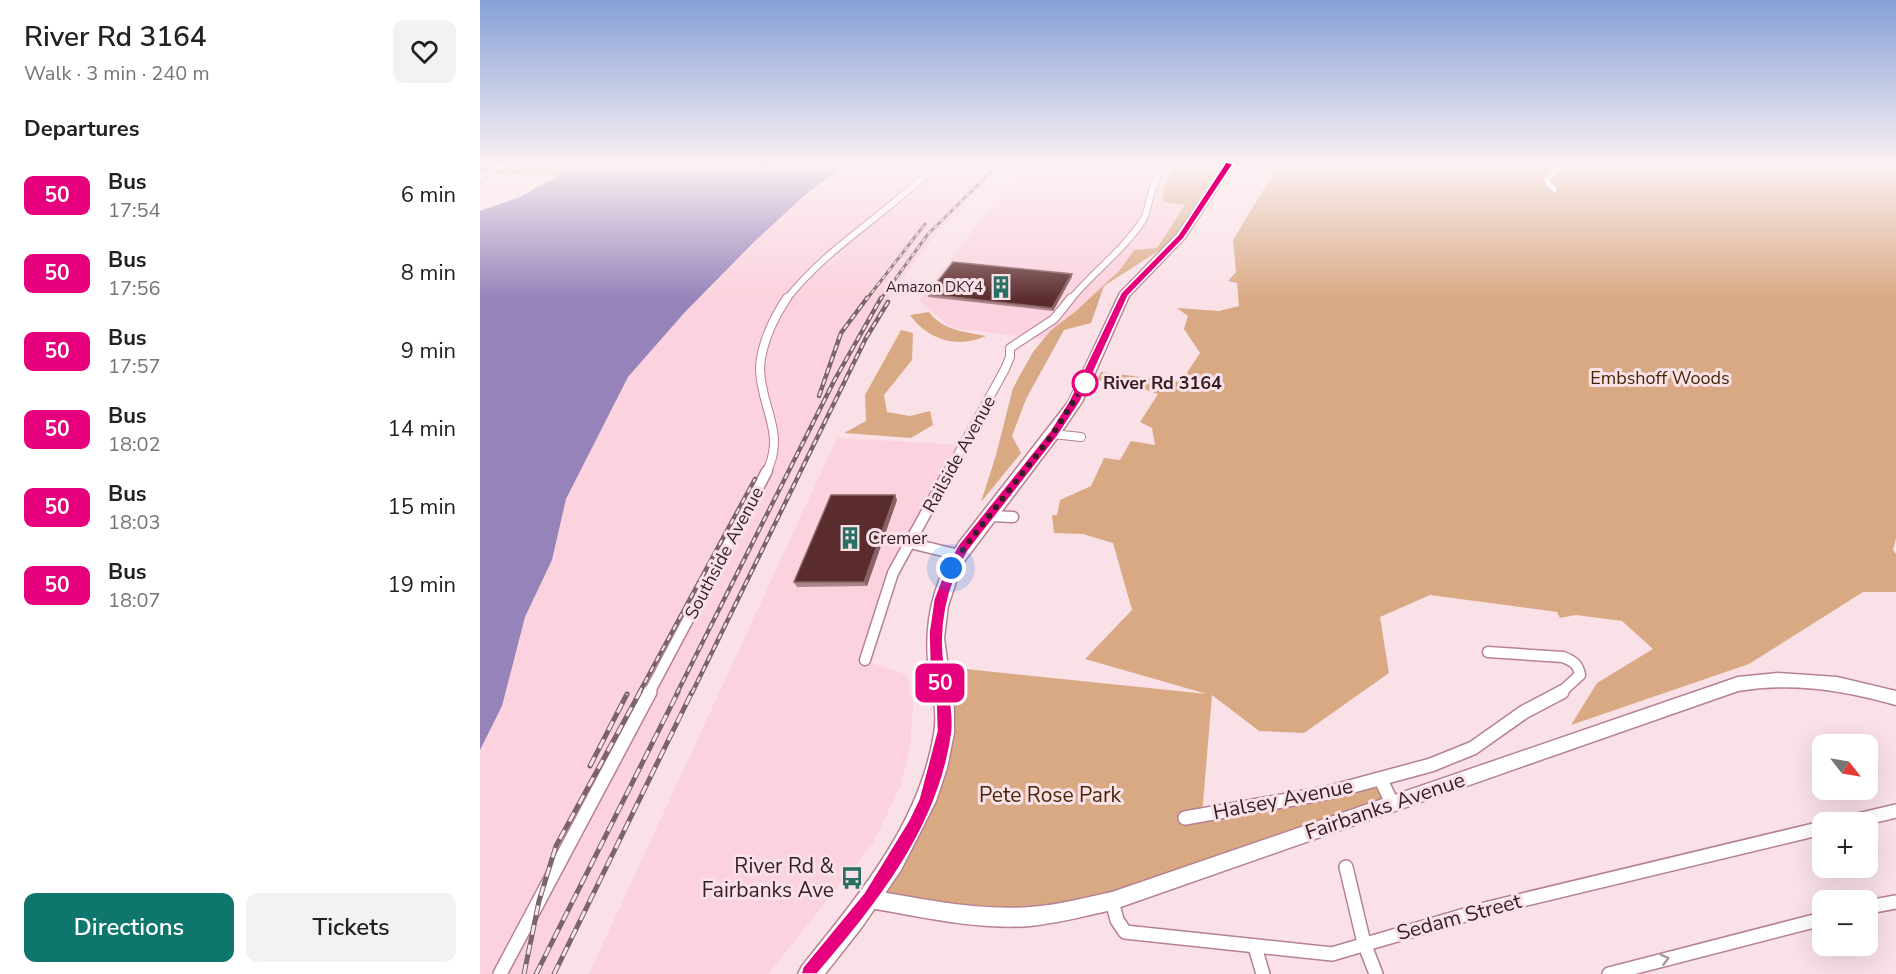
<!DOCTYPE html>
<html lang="en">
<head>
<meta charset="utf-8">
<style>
	:root { --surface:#fff; --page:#f2f2f2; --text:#222; --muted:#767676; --accent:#0f766e }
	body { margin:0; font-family:"Nunito Sans",sans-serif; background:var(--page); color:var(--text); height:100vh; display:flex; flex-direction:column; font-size:22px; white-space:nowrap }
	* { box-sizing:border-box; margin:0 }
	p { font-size:20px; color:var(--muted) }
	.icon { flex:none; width:33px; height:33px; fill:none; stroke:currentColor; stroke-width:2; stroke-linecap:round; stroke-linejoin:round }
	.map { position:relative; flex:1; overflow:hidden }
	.panel { display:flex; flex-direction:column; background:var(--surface); width:480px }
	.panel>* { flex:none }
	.badge { padding:0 12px; border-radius:9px; font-size:21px; line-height:39px }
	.needle { width:39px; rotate:121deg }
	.buttons { position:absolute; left:1332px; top:734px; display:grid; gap:12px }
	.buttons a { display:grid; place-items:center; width:66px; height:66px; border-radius:12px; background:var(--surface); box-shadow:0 6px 24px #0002; font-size:30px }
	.you { position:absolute; width:30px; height:30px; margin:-15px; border:4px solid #fff; border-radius:50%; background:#1a73e8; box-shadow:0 0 0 9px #1a73e833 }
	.map>.badge { position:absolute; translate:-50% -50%; box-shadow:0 0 0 3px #fff }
	h2 { padding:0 24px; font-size:22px; line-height:54px }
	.round { display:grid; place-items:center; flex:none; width:63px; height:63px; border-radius:12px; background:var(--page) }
	.overview { display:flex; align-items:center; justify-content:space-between; height:102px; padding:0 24px }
	h1 { font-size:28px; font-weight:600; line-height:45px }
	.cta { display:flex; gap:12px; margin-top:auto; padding:12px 24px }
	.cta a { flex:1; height:69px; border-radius:12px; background:var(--accent); color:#fff; font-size:24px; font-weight:600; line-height:69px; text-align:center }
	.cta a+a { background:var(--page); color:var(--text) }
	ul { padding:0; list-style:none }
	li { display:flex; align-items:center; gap:18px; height:78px; padding:0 24px }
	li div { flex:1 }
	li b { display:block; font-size:22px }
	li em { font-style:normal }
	li .badge { min-width:66px; font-weight:700; text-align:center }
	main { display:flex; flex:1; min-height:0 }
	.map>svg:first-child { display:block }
	.built { fill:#fbd2dd }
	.green { fill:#d9a984 }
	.water { fill:#9683ba }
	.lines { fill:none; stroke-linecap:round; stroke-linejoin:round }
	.minor-far3-casing { stroke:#b78191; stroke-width:8 }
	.minor-far2-casing { stroke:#b78191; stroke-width:10 }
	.minor-far1-casing { stroke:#b78191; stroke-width:13 }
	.minor-casing { stroke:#b78191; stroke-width:16 }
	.tertiary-casing { stroke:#b78191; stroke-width:3 }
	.secondary-casing { stroke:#b78191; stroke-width:2 }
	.primary-casing { stroke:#b78191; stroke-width:3 }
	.minor-far3 { stroke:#fff; stroke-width:6 }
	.minor-far2 { stroke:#fff; stroke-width:8 }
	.minor-far1 { stroke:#fff; stroke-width:10 }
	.minor { stroke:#fff; stroke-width:13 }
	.tertiary { fill:#fff; fill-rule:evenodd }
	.secondary { fill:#fff; fill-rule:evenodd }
	.primary { fill:#fff; fill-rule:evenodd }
	.rail-far2-casing { stroke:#7a646a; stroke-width:3 }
	.rail-far1-casing { stroke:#7a646a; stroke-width:4.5 }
	.rail-casing { stroke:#7a646a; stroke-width:5 }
	.rail-far2 { stroke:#f9e1e7; stroke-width:1.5; stroke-dasharray:4.5; stroke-linecap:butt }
	.rail-far1 { stroke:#f9e1e7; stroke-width:2; stroke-dasharray:6; stroke-linecap:butt }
	.rail { stroke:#f9e1e7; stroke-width:3; stroke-dasharray:10; stroke-linecap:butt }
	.wall { fill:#aa868a }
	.shaded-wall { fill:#8a6265 }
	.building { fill:#5b2c2d; stroke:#8a6265; stroke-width:1.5 }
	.oneway { stroke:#a49a9d }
	.line { fill:#e6007e; stroke:#fff; stroke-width:1.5 }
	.walk { stroke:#341f25; stroke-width:6; stroke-dasharray:0 10.8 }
	.stop-dot { fill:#fff; stroke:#e6007e; stroke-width:3 }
	.labels { text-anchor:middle; stroke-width:6; stroke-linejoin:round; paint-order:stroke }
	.far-poi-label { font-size:15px; fill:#341f25; stroke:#f9e1e7; text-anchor:end }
	.park-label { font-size:18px; fill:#482604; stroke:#f9e1e7 }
	.stop-label { font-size:18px; font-weight:bold; fill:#341f25; stroke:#f9e1e7; text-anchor:start }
	.street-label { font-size:18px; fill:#341f25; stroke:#f9e1e7 }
	.poi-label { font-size:18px; fill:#341f25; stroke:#f9e1e7; text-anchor:start }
	.near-park-label { font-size:21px; fill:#482604; stroke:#f9e1e7 }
	.near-street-label { font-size:21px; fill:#341f25; stroke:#f9e1e7 }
	.near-poi-label { font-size:21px; fill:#341f25; stroke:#f9e1e7; text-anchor:end }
</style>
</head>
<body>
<main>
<section class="panel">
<div class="overview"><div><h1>River Rd 3164</h1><p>Walk · 3 min · 240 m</p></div><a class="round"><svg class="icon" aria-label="heart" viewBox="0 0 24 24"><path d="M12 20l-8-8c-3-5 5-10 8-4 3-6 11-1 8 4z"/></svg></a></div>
<h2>Departures</h2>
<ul>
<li><span class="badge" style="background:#e6007e;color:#fff">50</span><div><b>Bus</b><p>17:54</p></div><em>6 min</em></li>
<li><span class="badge" style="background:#e6007e;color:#fff">50</span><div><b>Bus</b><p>17:56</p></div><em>8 min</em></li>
<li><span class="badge" style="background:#e6007e;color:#fff">50</span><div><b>Bus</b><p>17:57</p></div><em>9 min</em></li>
<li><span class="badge" style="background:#e6007e;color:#fff">50</span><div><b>Bus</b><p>18:02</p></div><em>14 min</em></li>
<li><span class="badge" style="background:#e6007e;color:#fff">50</span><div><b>Bus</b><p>18:03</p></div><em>15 min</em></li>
<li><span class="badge" style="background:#e6007e;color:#fff">50</span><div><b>Bus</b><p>18:07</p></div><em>19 min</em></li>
</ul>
<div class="cta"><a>Directions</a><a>Tickets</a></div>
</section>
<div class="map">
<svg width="1416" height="974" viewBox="0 0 1416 974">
	<rect width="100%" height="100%" fill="#f9e1e7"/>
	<g class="built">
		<polygon points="366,164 530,164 455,236 419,283 386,338 74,974 0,974 0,750 22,706 45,617 72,560 86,499 148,377 205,312 276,240 326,194"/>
		<polygon points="551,164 697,164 684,187 705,205 677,248 654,250 640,270 596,311 571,330 563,339 472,328 439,301 524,190"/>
		<polygon points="357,438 483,445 413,573 385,661 427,675 433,705 430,747 420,787 393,843 288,974 109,974"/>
	</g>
	<g class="green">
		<polygon points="0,164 99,164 77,176 10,173 0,178"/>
		<polygon points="697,164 742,164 689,244 624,286 611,323 584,330 546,399 532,436 541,453 501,502 516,455 533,388 553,352 571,330 596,311 640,270 654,250 677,248 705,205 683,202 684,187"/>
		<polygon points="799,164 1416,164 1416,538 1413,550 1416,554 1416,592 1383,592 1269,664 1091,725 1117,683 1173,649 1142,621 1096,615 1080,618 1077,612 950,595 900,617 909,673 824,733 779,731 732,695 722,815 901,780 912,803 577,913 390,899 456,769 457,666 727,694 605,659 652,610 633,543 603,534 574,533 572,515 577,515 580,500 611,486 624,458 640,460 651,441 675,445 672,428 660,422 678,394 659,387 617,380 621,372 701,382 720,353 704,329 708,316 697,308 739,311 759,306 757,283 748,281 756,272 753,240"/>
		<path d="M 449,312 C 462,330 485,332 506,336 C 478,349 448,340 430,315 Z"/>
		<polygon points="421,330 433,333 432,360 404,395 407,412 430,416 450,411 453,425 431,438 364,433 386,421 385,395"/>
	</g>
	<polygon class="water" points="99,164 366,164 326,194 276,240 205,312 148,377 86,499 72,560 45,617 22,706 0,750 0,211 40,197"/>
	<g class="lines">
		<g class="minor-far3-casing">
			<g id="minor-far3">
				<polyline points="1074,189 1068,184 1067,178 1082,164"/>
				<path d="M 306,300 C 348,246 409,213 457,164"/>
				<path d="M 590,300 C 613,272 643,251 663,220 C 668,212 668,203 671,194 C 673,184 680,173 685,164"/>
			</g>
		</g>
		<g class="minor-far2-casing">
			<g id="minor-far2">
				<polyline points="573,434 601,437"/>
				<path d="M 286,473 C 307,433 280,407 280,368 C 281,344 294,317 307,298"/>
				<polyline points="468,473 525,369 530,357 530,348 574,319 591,298"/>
			</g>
		</g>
		<g class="minor-far1-casing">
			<g id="minor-far1">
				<polyline points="509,516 533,517"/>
				<polyline points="430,543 479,555"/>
				<path d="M 1008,652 L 1083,657 C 1093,661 1098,664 1100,675 L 1080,693"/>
				<polyline points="385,660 413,573 469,471"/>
				<polyline points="169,693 287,471"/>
			</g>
		</g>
		<g class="minor-casing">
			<g id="minor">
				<polyline points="901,780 912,803"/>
				<polyline points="705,818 847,793 951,765 993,748 1044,712 1082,692"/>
				<polyline points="1369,822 1416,811"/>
				<polyline points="866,867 884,943 896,974"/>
				<polyline points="632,901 637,920 645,932 852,954 1009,908 1342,828"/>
				<polyline points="1388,907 1416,902"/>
				<polyline points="775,947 783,974"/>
				<polyline points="20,974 170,692"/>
				<polyline points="1129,974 1342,919"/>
			</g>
		</g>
		<g class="tertiary-casing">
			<path id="tertiary" d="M 1298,673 L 1357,677 L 1416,691 L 1416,705 C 1363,690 1313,682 1258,691 L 632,910 C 605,916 578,923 550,926 C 497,930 443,917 390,908 L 384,905 L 381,899 L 384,893 L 390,890 C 443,899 497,911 550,907 C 578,905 605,898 632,892 L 1258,677 Z"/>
		</g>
		<g class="secondary-casing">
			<polygon id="secondary" points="21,164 30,164 0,181 0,175"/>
		</g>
		<g class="primary-casing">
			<path id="primary" d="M 745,164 L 754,164 L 705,238 L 649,296 L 602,402 L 578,437 L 482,564 L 468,606 L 464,638 L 474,710 L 474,733 L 467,768 L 456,801 L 421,870 L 382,927 L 345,974 L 318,974 L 322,966 C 378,896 439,825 454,734 C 458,712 452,691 449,670 C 443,624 453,582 478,544 L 589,401 L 640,293 L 697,234 Z"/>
		</g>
		<use href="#minor-far3" class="minor-far3"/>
		<use href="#minor-far2" class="minor-far2"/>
		<use href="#minor-far1" class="minor-far1"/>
		<use href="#minor" class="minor"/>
		<use href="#tertiary" class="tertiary"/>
		<use href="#secondary" class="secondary"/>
		<use href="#primary" class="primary"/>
		<g class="rail-far2-casing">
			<g id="rail-far2">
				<polyline points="386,300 445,224"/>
				<polyline points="400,300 448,234 519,164"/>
			</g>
		</g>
		<g class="rail-far1-casing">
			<g id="rail-far1">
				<polyline points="339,396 361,333 387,298"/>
				<polyline points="159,693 275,479"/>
				<polyline points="197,693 354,381 401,298"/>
				<polyline points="212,693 386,338 408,302"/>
			</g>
		</g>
		<g class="rail-casing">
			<g id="rail">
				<polyline points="110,766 147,694"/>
				<polyline points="44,974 59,901 76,846 160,692"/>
				<polyline points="56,974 198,692"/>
				<polyline points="74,974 212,692"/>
			</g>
		</g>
		<use href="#rail-far2" class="rail-far2"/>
		<use href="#rail-far1" class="rail-far1"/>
		<use href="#rail" class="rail"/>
	</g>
	<g class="wall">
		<polygon points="602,164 659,164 654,170"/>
		<polygon points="592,274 592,277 573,311 448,297 448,294"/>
		<polygon points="417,500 387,586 317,587 314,582"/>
	</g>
	<g class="shaded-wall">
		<polygon points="654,164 659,164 654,170"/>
		<polygon points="592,274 592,277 573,311 572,308"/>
		<polygon points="415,495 417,500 387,586 384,582"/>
	</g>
	<g class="building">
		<polygon points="473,262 592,274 572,308 448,294"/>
		<polygon points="351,495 415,495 384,582 314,582"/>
	</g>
	<defs><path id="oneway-chevron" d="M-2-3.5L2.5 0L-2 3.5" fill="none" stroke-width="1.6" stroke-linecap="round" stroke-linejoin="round" transform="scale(1.5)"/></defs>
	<use class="oneway" href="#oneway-chevron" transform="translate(1185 959) rotate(-14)"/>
	<linearGradient id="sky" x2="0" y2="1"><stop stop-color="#87a0d6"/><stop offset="0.55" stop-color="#fcf2f4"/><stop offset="1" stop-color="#fcf2f4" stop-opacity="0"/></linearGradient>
	<rect width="1416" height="300" fill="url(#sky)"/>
	<path class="line" d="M 746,162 L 753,164 L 704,238 L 648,296 L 600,402 L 577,437 L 488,551 C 467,586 458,628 465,669 C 468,689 474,711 472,732 C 459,829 395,906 337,974 L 321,974 L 323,967 L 384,893 L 429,820 L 439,799 L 457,731 L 456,701 L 450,666 L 449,633 L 454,599 L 467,565 L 479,544 L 570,431 L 589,401 L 641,293 L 698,235 Z"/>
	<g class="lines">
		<polyline class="walk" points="471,568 484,548 573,434 605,383"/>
	</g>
	<defs>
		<g id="building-bare" transform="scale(1.8)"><path d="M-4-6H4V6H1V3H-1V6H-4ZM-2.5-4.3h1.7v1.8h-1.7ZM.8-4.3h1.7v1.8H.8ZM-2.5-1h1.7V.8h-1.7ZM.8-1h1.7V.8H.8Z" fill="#2a6f63" stroke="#f9e1e7" stroke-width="2.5" paint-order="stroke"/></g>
		<g id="bus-bare" transform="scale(1.8)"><path d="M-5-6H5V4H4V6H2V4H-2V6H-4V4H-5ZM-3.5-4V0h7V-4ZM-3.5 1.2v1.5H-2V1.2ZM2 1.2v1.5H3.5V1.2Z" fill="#2a6f63" stroke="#f9e1e7" stroke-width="2.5" paint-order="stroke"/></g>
	</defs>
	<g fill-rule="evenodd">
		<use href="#building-bare" x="521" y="287"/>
		<use href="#building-bare" x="370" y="538"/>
		<use href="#bus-bare" x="372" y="878"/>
	</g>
	<circle class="stop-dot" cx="605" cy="383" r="12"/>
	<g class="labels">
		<g class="far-poi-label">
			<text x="503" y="292">Amazon DKY4</text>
		</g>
		<g class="park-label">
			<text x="1180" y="384">Embshoff Woods</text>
		</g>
		<g class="stop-label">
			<text x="623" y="389">River Rd 3164</text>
		</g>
		<g class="street-label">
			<text transform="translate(479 454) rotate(-61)" y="6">Railside Avenue</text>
			<text transform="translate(244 553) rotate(-62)" y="6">Southside Avenue</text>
		</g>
		<g class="poi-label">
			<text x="388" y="544">Cremer</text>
		</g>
		<g class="near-park-label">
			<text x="570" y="802">Pete Rose Park</text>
		</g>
		<g class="near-street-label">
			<text transform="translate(803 799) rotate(-11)" y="7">Halsey Avenue</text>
			<text transform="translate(905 806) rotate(-19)" y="7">Fairbanks Avenue</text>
			<text transform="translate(979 917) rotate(-15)" y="7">Sedam Street</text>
		</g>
		<g class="near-poi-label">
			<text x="354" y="873">River Rd &amp;<tspan x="354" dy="24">Fairbanks Ave</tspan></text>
		</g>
	</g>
</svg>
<div class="buttons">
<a><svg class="needle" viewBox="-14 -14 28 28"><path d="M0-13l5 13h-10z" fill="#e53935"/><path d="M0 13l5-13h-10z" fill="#767676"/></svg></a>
<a>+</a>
<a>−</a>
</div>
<div class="you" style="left:471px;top:568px"></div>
<b class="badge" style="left:460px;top:683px;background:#e6007e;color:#fff">50</b>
</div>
</main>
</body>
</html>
